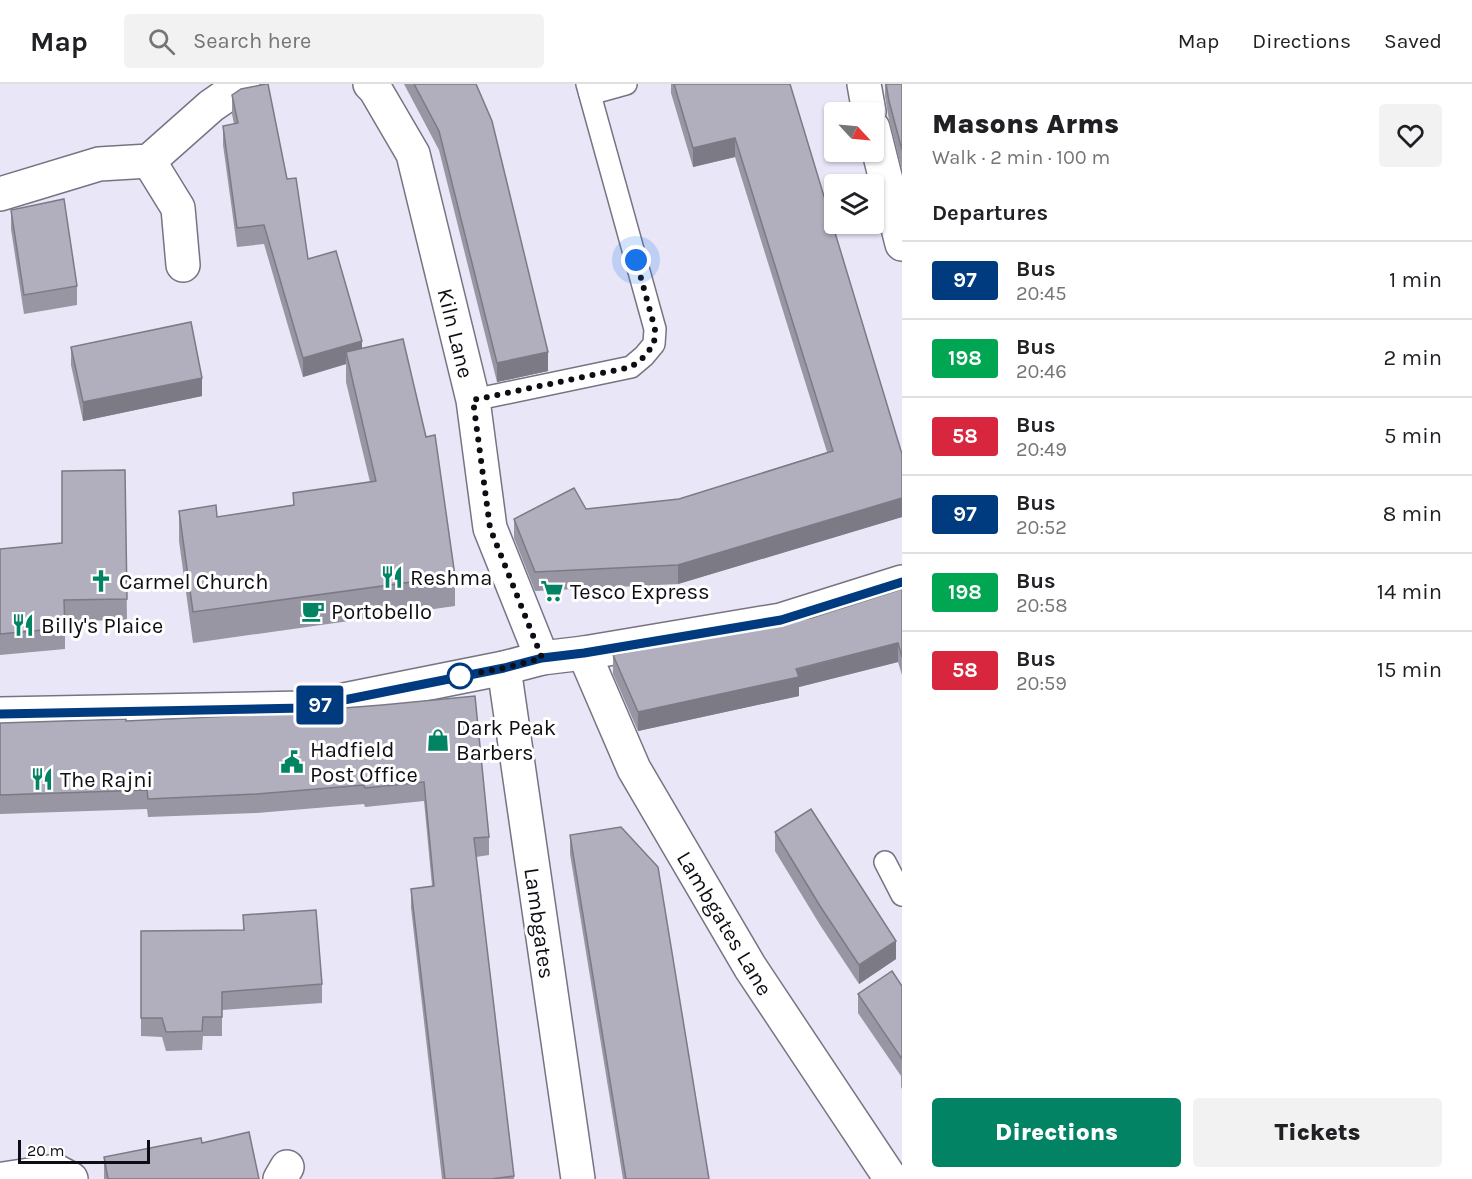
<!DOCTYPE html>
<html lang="en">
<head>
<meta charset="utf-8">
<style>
	:root { --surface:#fff; --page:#f2f2f2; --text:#202124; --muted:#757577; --line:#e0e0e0; --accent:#018364 }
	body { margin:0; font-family:Karla,sans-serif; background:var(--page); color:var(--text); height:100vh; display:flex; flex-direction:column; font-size:22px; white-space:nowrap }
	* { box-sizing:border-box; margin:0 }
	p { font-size:20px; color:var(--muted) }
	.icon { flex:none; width:33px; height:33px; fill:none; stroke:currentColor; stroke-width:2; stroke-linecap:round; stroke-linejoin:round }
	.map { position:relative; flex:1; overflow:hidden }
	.details { display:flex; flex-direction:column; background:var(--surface); width:570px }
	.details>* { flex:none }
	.badge { padding:0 12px; border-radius:4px; font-size:21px; line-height:39px }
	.needle { width:39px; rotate:116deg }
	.tools { position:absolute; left:824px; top:18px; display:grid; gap:12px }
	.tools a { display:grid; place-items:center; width:60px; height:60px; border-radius:6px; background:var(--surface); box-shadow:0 2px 4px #0004; font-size:30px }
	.scale { position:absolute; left:18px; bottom:15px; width:132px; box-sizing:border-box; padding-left:6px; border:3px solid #0e0d13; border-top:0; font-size:16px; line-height:21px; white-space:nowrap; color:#0e0d13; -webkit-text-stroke:4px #fff; paint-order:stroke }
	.you { position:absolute; width:30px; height:30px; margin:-15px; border:4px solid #fff; border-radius:50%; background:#1a73e8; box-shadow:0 0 0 9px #1a73e833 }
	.map>.badge { position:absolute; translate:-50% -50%; box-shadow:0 0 0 3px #fff }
	h2 { padding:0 30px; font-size:22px; line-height:54px }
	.round { display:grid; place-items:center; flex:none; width:63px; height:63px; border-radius:6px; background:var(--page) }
	.headline { display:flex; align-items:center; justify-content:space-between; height:102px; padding:0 30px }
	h1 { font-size:28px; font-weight:800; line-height:45px }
	.button { display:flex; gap:12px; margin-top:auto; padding:12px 30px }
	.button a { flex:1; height:69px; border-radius:6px; background:var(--accent); color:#fff; font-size:24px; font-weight:800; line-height:69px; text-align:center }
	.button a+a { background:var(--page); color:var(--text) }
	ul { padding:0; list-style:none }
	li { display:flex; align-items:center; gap:18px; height:78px; padding:0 30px; border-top:2px solid var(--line) }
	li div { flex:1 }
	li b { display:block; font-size:22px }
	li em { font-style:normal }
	li .badge { min-width:66px; font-weight:700; text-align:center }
	header { display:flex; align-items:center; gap:36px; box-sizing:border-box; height:84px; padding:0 30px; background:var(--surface); border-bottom:2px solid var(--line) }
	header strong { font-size:28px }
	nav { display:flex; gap:33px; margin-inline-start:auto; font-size:21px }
	.search { width:420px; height:54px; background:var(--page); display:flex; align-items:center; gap:15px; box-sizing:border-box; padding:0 21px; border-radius:6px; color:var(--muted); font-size:22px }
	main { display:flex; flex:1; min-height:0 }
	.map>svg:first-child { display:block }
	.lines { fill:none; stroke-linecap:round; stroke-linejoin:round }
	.lane-casing { stroke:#767482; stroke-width:24 }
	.street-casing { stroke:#767482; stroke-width:36 }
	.lane { stroke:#fff; stroke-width:21 }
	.street { stroke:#fff; stroke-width:33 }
	.wall { fill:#9896a3 }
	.shaded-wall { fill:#7c7a84 }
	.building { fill:#b1aebd; stroke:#7c7a84; stroke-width:1.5 }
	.line-casing { stroke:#fff; stroke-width:14 }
	.line { stroke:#003b80; stroke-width:9 }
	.walk { stroke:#0e0d13; stroke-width:6; stroke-dasharray:0 10.8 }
	.stop-dot { fill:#fff; stroke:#003b80; stroke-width:3 }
	.labels { text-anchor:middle; stroke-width:6; stroke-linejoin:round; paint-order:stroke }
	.street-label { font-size:22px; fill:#0e0d13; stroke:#fff }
	.poi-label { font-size:22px; fill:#0e0d13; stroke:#fff; text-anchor:start }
</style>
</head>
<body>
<header>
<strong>Map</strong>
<div class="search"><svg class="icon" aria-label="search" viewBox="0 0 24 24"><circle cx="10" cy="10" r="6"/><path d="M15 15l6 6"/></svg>Search here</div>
<nav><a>Map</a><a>Directions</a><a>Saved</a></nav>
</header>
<main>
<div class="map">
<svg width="902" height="1095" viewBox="0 0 902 1095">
	<rect width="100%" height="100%" fill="#e9e6f7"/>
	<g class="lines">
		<g class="lane-casing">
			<g id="lane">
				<polyline points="590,10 626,0"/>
				<polyline points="473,316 631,283 644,272 654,260 655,245 587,0"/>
				<polyline points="885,778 902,811"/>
			</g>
		</g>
		<g class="street-casing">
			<g id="street">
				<polyline points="370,0 375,5 413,70 473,316 490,444 542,574"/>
				<polyline points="864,0 869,28"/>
				<polyline points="873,44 902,160"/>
				<polyline points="149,77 178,124 183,181"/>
				<polyline points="0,110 99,80 149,77 211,22 243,0"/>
				<polyline points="584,569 634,685 750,883 891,1095"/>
				<polyline points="504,584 578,1095"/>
				<polyline points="0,630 304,624 504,584 542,574 584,569 781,536 902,498"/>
				<polyline points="3,1095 56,1087 71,1095"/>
				<polyline points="280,1095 287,1083"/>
			</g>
		</g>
		<use href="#lane" class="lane"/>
		<use href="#street" class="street"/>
	</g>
	<g class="wall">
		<polygon points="404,0 476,0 548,287 497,298 439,66"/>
		<polygon points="671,0 790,0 902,370 902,433 678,500 535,507 514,454 514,435 586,425 679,415 827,368 735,73 693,83 671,9"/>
		<polygon points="885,0 902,0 902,85 889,36 885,12"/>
		<polygon points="232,11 287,95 308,175 362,264 455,492 455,522 193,559 179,457 179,427 217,433 293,421 293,409 370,398 346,298 346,280 303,293 264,160 237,163 223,61 223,42 234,40 232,30"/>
		<polygon points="11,126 77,202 77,221 24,230 11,145"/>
		<polygon points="71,263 202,312 83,337 71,281"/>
		<polygon points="125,386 127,536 65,537 65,565 0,571 0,465 62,459"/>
		<polygon points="902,505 902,591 898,578 799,603 799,612 638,647 613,590 613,571 811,534"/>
		<polygon points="382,621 489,753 489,771 476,773 514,1095 442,1095 411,824 411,805 432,802 424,717 365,723 364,720 257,729 148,733 147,725 0,730 0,639 126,637 253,631"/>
		<polygon points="775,748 896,875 859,900 820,841 775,767"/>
		<polygon points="570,751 709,1095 623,1095 570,770"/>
		<polygon points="243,831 322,900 322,919 222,926 222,952 203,952 202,966 166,967 162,953 141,952 141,847 243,846"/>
		<polygon points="902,902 902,1005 901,1003 901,992 858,929 858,910"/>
		<polygon points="202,1059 259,1095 104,1095 104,1073"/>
	</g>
	<g class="shaded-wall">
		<polygon points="735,54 735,73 693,83 693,64"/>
		<polygon points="362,257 362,275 346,268 346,280 303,293 303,274"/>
		<polygon points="548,268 548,287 497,298 497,279"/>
		<polygon points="202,294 202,312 83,337 83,318"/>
		<polygon points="902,414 902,433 678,500 678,481"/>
		<polygon points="898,559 898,578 799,603 799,612 638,647 638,628"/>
		<polygon points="896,857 896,875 859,900 859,881"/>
	</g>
	<g class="building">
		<polygon points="266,0 268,0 287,95 296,94 308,175 336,167 362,257 303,274 264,141 237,144 223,42 238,39 232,11 241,5"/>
		<polygon points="414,0 476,0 492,37 548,268 497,279 439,47"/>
		<polygon points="674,0 790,0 902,370 902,414 678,481 535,488 514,435 574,404 586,425 679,415 833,367 735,54 693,64"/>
		<polygon points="886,0 902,0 902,66 889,17"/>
		<polygon points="64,115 77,202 24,211 11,126"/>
		<polygon points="191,238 202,294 83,318 71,263"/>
		<polygon points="403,255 426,353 435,351 455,492 193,528 179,427 216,421 217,433 294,421 293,409 376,397 346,268"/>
		<polygon points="125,386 127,515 64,516 65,544 0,550 0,465 62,459 62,387"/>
		<polygon points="902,505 902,573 898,559 796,585 799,593 638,628 613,571 811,534"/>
		<polygon points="475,612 489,753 474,754 514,1092 491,1095 445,1095 411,805 434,802 424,698 365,704 364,701 257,710 148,715 147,706 0,711 0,639 126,635 126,637 253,631 382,621"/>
		<polygon points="811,725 896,857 859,881 820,822 775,748"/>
		<polygon points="621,743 658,783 709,1095 626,1095 570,751"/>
		<polygon points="316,826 322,900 222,908 222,933 203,933 202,947 166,948 162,934 141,934 141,847 244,846 243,831"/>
		<polygon points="892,887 902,902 902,975 858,910"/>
		<polygon points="249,1048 259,1095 108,1095 104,1073 201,1054 202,1059"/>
	</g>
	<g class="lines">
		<g class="line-casing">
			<polyline id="line" points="0,630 304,624 504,584 542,574 584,569 781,536 902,498"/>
		</g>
		<use href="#line" class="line"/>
		<polyline class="walk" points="460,592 504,584 542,574 490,444 473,316 631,283 644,273 654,260 655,245 636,176"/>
	</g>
	<defs>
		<g id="restaurant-bare" transform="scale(1.8)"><path d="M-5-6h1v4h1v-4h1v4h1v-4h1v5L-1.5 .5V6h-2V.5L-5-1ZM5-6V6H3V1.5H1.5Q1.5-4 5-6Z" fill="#018364" stroke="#fff" stroke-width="2.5" paint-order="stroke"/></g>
		<g id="church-bare" transform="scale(1.8)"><path d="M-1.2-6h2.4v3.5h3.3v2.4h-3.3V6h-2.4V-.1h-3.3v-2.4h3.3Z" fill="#018364" stroke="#fff" stroke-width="2.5" paint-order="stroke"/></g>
		<g id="supermarket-bare" transform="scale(1.8)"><path d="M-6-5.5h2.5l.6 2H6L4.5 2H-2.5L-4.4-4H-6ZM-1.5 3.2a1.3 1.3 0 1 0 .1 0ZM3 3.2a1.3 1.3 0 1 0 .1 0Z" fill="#018364" stroke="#fff" stroke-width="2.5" paint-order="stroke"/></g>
		<g id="cafe-bare" transform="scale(1.8)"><path d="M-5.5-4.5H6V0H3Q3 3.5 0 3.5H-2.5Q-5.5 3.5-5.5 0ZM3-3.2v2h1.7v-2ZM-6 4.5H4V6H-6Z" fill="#018364" stroke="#fff" stroke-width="2.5" paint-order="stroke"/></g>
		<g id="shop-bare" transform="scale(1.8)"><path d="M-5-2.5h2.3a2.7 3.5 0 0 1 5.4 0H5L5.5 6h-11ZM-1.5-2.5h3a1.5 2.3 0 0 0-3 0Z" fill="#018364" stroke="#fff" stroke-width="2.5" paint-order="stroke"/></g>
		<g id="civic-bare" transform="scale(1.8)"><path d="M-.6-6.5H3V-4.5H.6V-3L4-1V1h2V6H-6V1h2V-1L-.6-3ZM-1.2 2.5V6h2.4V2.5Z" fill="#018364" stroke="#fff" stroke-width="2.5" paint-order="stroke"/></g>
	</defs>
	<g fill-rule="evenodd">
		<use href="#restaurant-bare" x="392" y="493"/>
		<use href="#church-bare" x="101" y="497"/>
		<use href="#supermarket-bare" x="552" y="507"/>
		<use href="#cafe-bare" x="313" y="527"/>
		<use href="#restaurant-bare" x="23" y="541"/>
		<use href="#shop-bare" x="438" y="656"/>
		<use href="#civic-bare" x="292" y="678"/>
		<use href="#restaurant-bare" x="42" y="695"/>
	</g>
	<circle class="stop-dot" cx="460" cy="592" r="12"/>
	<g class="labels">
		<g class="street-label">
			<text transform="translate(456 249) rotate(76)" y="8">Kiln Lane</text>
			<text transform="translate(540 839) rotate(82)" y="8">Lambgates</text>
			<text transform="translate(725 839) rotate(59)" y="8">Lambgates Lane</text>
		</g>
		<g class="poi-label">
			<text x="410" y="501">Reshma</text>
			<text x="119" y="505">Carmel Church</text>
			<text x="570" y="515">Tesco Express</text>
			<text x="331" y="535">Portobello</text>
			<text x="41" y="549">Billy's Plaice</text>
			<text x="456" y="651">Dark Peak<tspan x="456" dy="25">Barbers</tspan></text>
			<text x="310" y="673">Hadfield<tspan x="310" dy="25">Post Office</tspan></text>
			<text x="60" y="703">The Rajni</text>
		</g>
	</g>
</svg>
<div class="tools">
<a><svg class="needle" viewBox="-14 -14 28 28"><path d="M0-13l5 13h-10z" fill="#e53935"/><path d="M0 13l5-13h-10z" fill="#757577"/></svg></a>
<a><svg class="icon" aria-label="layers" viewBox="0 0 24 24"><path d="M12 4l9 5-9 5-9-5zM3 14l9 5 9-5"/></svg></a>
</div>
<div class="scale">20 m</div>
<div class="you" style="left:636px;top:176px"></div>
<b class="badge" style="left:320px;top:621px;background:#003b80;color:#fff">97</b>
</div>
<section class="details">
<div class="headline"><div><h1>Masons Arms</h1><p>Walk · 2 min · 100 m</p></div><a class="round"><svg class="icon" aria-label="heart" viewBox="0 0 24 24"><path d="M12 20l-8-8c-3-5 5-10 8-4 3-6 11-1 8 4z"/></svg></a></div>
<h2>Departures</h2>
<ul>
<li><span class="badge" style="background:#003b80;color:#fff">97</span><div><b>Bus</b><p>20:45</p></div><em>1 min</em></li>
<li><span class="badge" style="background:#00a651;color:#fff">198</span><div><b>Bus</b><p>20:46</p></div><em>2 min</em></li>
<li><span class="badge" style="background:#d7263d;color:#fff">58</span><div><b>Bus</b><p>20:49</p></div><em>5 min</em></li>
<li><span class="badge" style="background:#003b80;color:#fff">97</span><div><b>Bus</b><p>20:52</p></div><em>8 min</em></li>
<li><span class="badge" style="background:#00a651;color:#fff">198</span><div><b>Bus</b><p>20:58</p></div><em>14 min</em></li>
<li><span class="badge" style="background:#d7263d;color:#fff">58</span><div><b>Bus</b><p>20:59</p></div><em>15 min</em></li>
</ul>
<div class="button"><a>Directions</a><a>Tickets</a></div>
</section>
</main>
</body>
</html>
